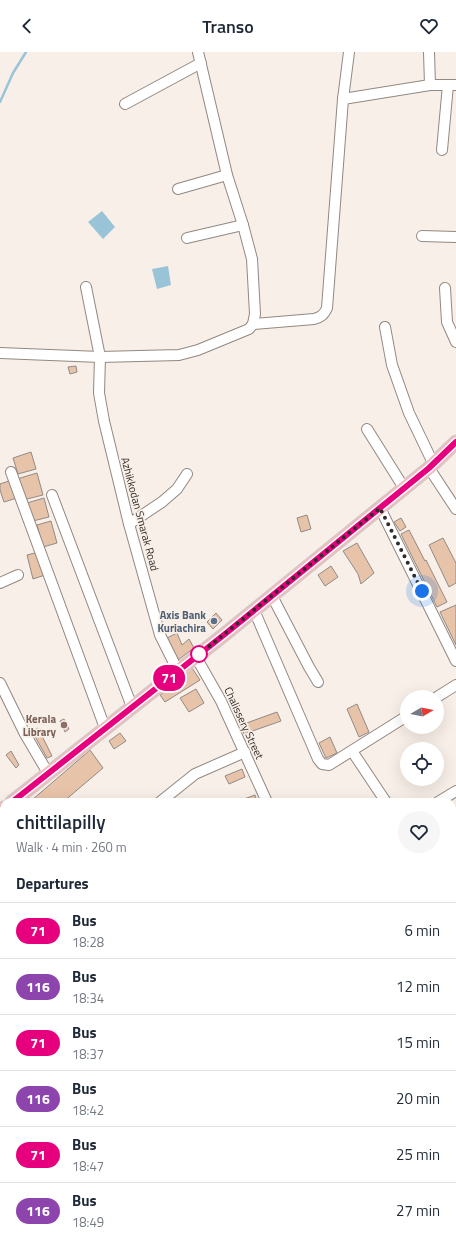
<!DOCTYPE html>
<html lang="en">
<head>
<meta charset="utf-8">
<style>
	:root { --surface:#fff; --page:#f6f6f7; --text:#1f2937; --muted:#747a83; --line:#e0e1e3 }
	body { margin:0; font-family:"Titillium Web",sans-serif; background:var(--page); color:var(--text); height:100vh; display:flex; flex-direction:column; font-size:15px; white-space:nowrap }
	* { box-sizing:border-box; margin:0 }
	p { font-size:13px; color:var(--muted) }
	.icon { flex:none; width:22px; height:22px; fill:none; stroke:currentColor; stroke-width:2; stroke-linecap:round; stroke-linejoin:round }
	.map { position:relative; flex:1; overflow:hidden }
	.drawer { position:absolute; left:0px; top:746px; width:456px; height:448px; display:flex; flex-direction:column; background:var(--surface); border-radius:12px 12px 0 0; box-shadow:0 4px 16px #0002 }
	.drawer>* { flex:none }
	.badge { padding:0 8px; border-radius:13px; font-size:14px; line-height:26px }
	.needle { width:26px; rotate:80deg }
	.buttons { position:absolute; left:400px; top:638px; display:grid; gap:8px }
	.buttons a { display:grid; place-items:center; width:44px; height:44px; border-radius:50%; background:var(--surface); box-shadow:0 4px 16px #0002; font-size:20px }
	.you { position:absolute; width:20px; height:20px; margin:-10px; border:3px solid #fff; border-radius:50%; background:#1a73e8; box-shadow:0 0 0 6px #1a73e833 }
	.map>.badge { position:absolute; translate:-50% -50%; box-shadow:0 0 0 2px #fff }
	h2 { padding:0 16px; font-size:15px; line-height:36px }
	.round { display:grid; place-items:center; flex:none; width:42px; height:42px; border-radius:21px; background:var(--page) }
	.head { display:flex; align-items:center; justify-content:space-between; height:68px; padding:0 16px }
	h1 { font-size:19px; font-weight:600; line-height:30px }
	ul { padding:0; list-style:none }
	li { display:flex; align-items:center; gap:12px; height:56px; padding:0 16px; border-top:1px solid var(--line) }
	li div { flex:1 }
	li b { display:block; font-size:15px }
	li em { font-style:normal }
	li .badge { min-width:44px; font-weight:700; text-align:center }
	header { display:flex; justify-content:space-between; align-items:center; height:52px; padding:0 16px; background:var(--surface); font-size:18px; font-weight:600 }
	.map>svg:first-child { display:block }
	.water { fill:#99c4d8 }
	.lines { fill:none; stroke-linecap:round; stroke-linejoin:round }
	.stream { stroke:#99c4d8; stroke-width:2.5 }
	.building { fill:#e7c3a9; stroke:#938a85 }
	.minor-casing { stroke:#918882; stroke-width:12 }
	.major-casing { stroke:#cdcccc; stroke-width:15 }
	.minor { stroke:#fff; stroke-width:10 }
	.major { stroke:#f0bbbd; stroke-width:13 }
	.line-casing { stroke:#fff; stroke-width:9 }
	.line { stroke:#e6007e; stroke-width:6 }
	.walk { stroke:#302c2a; stroke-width:4; stroke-dasharray:0 7.2 }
	.service-dot { fill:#5c6f8a; stroke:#f8efe8; stroke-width:1.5 }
	.stop-dot { fill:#fff; stroke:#e6007e; stroke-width:2 }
	.education-dot { fill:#8d6e63; stroke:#f8efe8; stroke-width:1.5 }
	.labels { text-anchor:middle; stroke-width:3.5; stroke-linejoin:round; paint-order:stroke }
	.street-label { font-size:11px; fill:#302c2a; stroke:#f8efe8 }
	.service-label { font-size:11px; font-weight:bold; fill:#4e5e75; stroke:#f8efe8; text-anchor:end }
	.education-label { font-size:11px; font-weight:bold; fill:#785e54; stroke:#f8efe8; text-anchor:end }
</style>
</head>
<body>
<header><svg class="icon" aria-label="back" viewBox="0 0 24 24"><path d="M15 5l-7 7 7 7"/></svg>Transo<svg class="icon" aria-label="heart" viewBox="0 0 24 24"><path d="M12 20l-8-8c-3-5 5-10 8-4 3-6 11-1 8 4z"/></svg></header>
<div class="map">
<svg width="456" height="1194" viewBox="0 0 456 1194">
	<rect width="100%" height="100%" fill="#f8efe8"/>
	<g class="water">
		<polygon points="102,159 115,175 103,187 88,170"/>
		<polygon points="168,214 171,233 157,237 152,217"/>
	</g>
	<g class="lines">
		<polyline class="stream" points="0,50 13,21 26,0"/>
	</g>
	<g class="building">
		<polygon points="76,314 77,320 70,322 68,315"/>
		<polygon points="31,400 36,417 18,422 13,406"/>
		<polygon points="37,421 43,443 23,448 17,427"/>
		<polygon points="12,428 17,446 4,450 0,438 0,432"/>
		<polygon points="44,446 49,465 33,469 27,451"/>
		<polygon points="307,463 311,477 301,480 297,466"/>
		<polygon points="401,466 406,475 400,479 394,470"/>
		<polygon points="51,469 57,491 43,495 37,473"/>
		<polygon points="409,478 425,509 426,508 447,550 437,555 401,482"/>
		<polygon points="443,486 456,511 456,531 449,535 429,493"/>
		<polygon points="357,491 374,521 361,532 358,522 343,499"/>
		<polygon points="39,500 45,523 33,527 27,503"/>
		<polygon points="331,514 338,525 325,534 318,523"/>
		<polygon points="456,553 456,593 440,560"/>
		<polygon points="216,561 222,568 213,577 207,570"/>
		<polygon points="177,581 182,593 189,587 194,596 178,608 167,586"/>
		<polygon points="192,616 200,628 165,650 160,643"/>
		<polygon points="196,637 204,651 189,660 180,646"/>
		<polygon points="357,652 369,680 359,685 347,657"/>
		<polygon points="277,660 281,669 244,682 241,673"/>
		<polygon points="64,667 69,677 65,680 60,669"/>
		<polygon points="38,676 52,704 47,706 32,679"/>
		<polygon points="120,681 126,689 114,697 109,689"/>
		<polygon points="330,685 337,701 326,706 319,691"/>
		<polygon points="90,698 103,716 63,750 33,750 32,748"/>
		<polygon points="11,699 19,713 16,716 6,703"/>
		<polygon points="242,717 245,725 229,732 225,724"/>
		<polygon points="255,743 257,750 236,750"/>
	</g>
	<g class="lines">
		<g class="minor-casing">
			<g id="minor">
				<polyline points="429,0 430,33 456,33"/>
				<polyline points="343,47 430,33"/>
				<polyline points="125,52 201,11"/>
				<polyline points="442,98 448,33"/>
				<polyline points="178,137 227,123"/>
				<polyline points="422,184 456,185"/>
				<polyline points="187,186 243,173"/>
				<polyline points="86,235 100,305 99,341 104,369 129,472 160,583 178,619"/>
				<polyline points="445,236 447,270 456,290"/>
				<path d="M 253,272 L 314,267 C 321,265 324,263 327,256 L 343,47 L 349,0"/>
				<polyline points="385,275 392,313 409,361 433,411"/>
				<polyline points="0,301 100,305 179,303 198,298 249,277 253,272 255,262 252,207 243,173 227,123 198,0"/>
				<polyline points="367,377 404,436"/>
				<polyline points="429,416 456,457"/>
				<polyline points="11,420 105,676"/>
				<polyline points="52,443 132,655"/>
				<polyline points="380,456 456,609"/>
				<polyline points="129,472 162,450 177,437 187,422"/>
				<polyline points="0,531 18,523"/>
				<polyline points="272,544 309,615 318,630"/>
				<polyline points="254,558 318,707 322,712 329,713 407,664"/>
				<polyline points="196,605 221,649 267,750"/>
				<polyline points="0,631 25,682 48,721"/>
				<polyline points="437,645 456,633"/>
				<polyline points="352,699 386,750"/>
				<polyline points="160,750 195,722 245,700"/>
				<polyline points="438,750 456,739"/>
				<polyline points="0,893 4,902"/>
				<polyline points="452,894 456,902"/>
				<polyline points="452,987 456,986"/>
				<polyline points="452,1038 456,1037"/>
				<polyline points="452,1108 456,1107"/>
				<polyline points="140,1190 142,1194"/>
				<polyline points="349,1190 350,1194"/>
				<polyline points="267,1194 279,1190"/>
			</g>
		</g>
		<g class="major-casing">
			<g id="major">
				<polyline points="12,750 225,582 429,416 456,390"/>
				<polyline points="0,759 4,756"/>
			</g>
		</g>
		<use href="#minor" class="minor"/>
		<use href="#major" class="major"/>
	</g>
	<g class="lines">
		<g class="line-casing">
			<polyline id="line" points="12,750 225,582 429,416 456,390"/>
		</g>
		<use href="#line" class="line"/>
		<polyline class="walk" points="199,602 196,605 380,456 422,539"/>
	</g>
	<circle class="service-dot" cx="214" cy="569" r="4"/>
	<circle class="stop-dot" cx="199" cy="602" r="8"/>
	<circle class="education-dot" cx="64" cy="673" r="4"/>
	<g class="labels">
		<g class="street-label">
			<text transform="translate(140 462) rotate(75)" y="4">Azhikkodan Smarak Road</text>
			<text transform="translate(244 671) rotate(65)" y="4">Chalissery Street</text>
		</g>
		<g class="service-label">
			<text x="206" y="567">Axis Bank<tspan x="206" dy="13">Kuriachira</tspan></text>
		</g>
		<g class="education-label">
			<text x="56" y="671">Kerala<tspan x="56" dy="13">Library</tspan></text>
		</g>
	</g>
</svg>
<div class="buttons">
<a><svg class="needle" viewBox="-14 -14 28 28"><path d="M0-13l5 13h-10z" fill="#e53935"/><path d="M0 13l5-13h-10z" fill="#747a83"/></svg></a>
<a><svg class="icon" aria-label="locate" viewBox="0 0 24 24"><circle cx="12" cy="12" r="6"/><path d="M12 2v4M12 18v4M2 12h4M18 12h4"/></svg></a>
</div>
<div class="you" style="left:422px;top:539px"></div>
<b class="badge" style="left:169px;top:626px;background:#e6007e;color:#fff">71</b>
<section class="drawer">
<div class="head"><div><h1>chittilapilly</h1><p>Walk · 4 min · 260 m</p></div><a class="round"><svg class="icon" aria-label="heart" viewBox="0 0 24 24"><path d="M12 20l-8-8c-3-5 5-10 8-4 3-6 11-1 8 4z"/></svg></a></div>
<h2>Departures</h2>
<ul>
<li><span class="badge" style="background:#e6007e;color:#fff">71</span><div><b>Bus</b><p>18:28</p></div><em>6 min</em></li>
<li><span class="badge" style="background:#8e44ad;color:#fff">116</span><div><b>Bus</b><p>18:34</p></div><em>12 min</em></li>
<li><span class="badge" style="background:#e6007e;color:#fff">71</span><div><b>Bus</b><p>18:37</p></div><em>15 min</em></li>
<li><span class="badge" style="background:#8e44ad;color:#fff">116</span><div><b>Bus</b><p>18:42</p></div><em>20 min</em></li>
<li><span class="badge" style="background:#e6007e;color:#fff">71</span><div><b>Bus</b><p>18:47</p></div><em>25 min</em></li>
<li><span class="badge" style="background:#8e44ad;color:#fff">116</span><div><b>Bus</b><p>18:49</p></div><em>27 min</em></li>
</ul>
</section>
</div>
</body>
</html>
